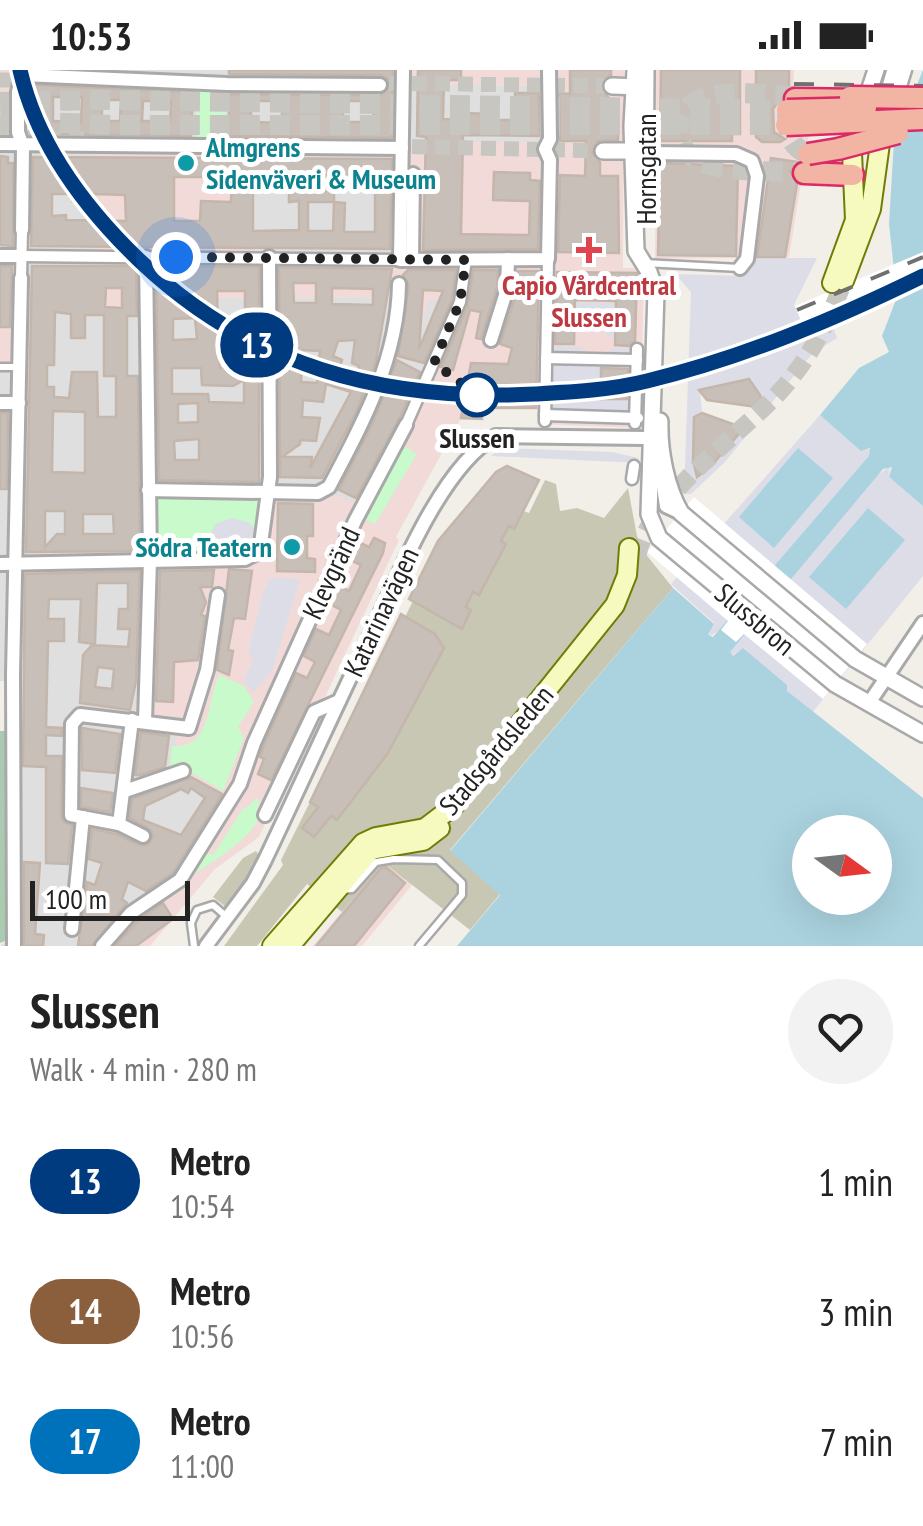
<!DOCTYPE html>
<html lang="en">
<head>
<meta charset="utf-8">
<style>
	:root { --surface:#fff; --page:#f2f2f2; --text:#222; --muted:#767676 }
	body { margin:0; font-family:"PT Sans Narrow",sans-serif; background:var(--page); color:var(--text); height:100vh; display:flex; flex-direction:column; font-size:38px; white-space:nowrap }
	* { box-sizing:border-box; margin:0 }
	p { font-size:32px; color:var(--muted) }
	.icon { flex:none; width:55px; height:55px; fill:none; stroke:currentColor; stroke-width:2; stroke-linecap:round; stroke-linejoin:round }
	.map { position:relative; height:876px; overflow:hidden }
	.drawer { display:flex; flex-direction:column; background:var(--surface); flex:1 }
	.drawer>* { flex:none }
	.badge { padding:0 20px; border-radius:32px; font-size:35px; line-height:65px }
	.needle { width:65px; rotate:105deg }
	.controls { position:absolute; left:792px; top:745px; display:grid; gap:20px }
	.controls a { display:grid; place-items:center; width:100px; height:100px; border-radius:50%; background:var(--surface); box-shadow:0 10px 40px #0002; font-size:50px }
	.scale { position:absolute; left:30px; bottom:25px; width:160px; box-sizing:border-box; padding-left:10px; border:5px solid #222; border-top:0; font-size:28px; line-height:35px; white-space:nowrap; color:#222; -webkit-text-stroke:8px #fff; paint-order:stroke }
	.you { position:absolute; width:50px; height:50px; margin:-25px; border:8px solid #fff; border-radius:50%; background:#1a73e8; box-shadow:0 0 0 15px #1a73e833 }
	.map>.badge { position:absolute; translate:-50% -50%; box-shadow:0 0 0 5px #fff }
	.round { display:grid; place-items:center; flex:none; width:105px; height:105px; border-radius:52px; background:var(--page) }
	.headline { display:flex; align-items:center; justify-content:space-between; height:170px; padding:0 30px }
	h1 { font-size:48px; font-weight:800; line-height:75px }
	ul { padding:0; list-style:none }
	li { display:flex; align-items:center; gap:30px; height:130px; padding:0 30px }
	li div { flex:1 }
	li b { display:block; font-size:38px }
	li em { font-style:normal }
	li .badge { min-width:110px; font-weight:700; text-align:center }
	.status { display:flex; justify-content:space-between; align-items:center; height:70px; padding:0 50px; background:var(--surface); direction:ltr }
	.status svg { height:28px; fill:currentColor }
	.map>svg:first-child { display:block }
	.residential { fill:#e0dfdf }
	.commercial { fill:#f2dad9 }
	.construction { fill:#c7c7b4 }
	.cemetery { fill:#aacbaf }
	.park { fill:#c8facc }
	.plaza { fill:#dddde8; fill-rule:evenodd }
	.water { fill:#aad3df; fill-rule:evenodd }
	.pier { fill:#fff }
	.building { fill:#c7bfb8; stroke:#c4b6ab; stroke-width:2.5; fill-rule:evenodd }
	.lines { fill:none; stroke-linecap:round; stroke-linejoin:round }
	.tertiary-tunnel { stroke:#c8c6c1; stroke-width:15; stroke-dasharray:15 8; stroke-linecap:butt }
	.secondary-tunnel { stroke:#c8c6c1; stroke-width:18; stroke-dasharray:18 9; stroke-linecap:butt }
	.trunk-tunnel { stroke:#c8c6c1; stroke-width:20; stroke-dasharray:20 10; stroke-linecap:butt }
	.service-casing { stroke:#a9a9a9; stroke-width:11 }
	.pedestrian-casing { stroke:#a9a9a9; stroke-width:15 }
	.minor-casing { stroke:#a9a9a9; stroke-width:18 }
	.tertiary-casing { stroke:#a9a9a9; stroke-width:20 }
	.secondary-casing { stroke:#707d05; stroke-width:22 }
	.trunk-casing { stroke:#dc2a67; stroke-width:25 }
	.service { stroke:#fff; stroke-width:6 }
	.pedestrian { stroke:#fff; stroke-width:10 }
	.minor { stroke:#fff; stroke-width:12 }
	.tertiary { stroke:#fff; stroke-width:15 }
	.secondary { stroke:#f7fabf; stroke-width:18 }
	.trunk { stroke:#f2b4a3; stroke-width:20 }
	.rail { stroke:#707070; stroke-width:4; stroke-dasharray:20 20; stroke-linecap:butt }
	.trunk-bridge-casing { stroke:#dc2a67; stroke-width:25; stroke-linecap:butt }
	.trunk-bridge { stroke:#f2b4a3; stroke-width:20 }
	.line-casing { stroke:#fff; stroke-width:22 }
	.line { stroke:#003b80; stroke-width:15 }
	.walk { stroke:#222; stroke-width:10; stroke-dasharray:0 18 }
	.culture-dot { fill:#0f9aa8; stroke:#fff; stroke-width:4 }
	.health-dot { fill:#e0444e; stroke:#fff; stroke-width:4 }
	.stop-dot { fill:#fff; stroke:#003b80; stroke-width:5 }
	.labels { text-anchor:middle; stroke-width:10; stroke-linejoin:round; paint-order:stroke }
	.culture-label { font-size:28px; font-weight:bold; fill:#0d838f; stroke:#fff; text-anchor:start }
	.street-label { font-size:28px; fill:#222; stroke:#fff }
	.health-label { font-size:28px; font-weight:bold; fill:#be3a42; stroke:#fff }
	.stop-label { font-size:28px; font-weight:bold; fill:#222; stroke:#fff }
</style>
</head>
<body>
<div class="status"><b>10:53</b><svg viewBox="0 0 49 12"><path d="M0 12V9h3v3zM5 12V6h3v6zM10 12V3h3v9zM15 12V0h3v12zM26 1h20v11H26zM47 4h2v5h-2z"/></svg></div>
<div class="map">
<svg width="923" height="876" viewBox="0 0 923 876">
	<rect width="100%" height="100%" fill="#f2efe9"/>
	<polygon class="residential" points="23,0 403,0 404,14 547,16 546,72 400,189 243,184 244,78 144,228 400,227 459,232 361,437 269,421 258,431 158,428 186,485 182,549 149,550 175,656 229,727 178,810 102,876 0,876 7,870 8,726 8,611 0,611 0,78"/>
	<g class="commercial">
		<polygon points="0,0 23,0 24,78 0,78"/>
		<polygon points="403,0 624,0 623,198 638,198 644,207 640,358 537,354 537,338 483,338 482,349 461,348 396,467 399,470 259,767 215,799 150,876 102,876 178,810 229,728 177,697 175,656 146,651 148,550 182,549 186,485 257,472 258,431 269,421 333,424 361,436 400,365 458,232 429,230 416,270 395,264 399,227 144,228 144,247 96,247 97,78 244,78 243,184 399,189 402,72 545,72 547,16 403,14"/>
		<polygon points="649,0 794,0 791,63 809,64 789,187 655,189 656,89"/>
		<polygon points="0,184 22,185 19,297 0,297"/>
		<polygon points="383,792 412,815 362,876 313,876"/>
	</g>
	<g class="construction">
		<polygon points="545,410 556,414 560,441 577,438 604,448 628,418 637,466 644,482 673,518 450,780 500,824 470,860 384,793 342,842 307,814 257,876 224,876 283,795 281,790 310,732 337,749 389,683 444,578 435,564 405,547 413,531 462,558 471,541 466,537 473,522 479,524 489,506 491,490 496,493 506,475 501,471 509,457 514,459 523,441 529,443"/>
		<polygon points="256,781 262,789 230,840 213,827 243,788"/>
	</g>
	<polygon class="cemetery" points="0,661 7,661 7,870 0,873"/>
	<g class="park">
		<rect x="196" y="21" width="30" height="47"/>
		<polygon points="403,375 417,384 375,454 366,450"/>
		<polygon points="158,428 258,431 257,472 244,484 158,485"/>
		<path d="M 219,605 L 244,616 L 254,632 L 238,657 L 244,668 L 223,721 L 186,699 L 170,697 L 172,676 C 212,679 206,634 219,605 Z"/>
		<path d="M 256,728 L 260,732 L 256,741 L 262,745 C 245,774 218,788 191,806 L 205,784 L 214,784 L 243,738 L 246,739 Z"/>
	</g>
	<g class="plaza">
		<polygon points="753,188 817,188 794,235 809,269 834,259 837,268 813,283 769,336 764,338 760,325 749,309 700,320 702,343 694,348 693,390 697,406 711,396 744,358 749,362 725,392 691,424 684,424 691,222 675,204 743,206"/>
		<polygon points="576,232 614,233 613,269 602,260 592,262 589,258 581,263 575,258"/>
		<path d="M 541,276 L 580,277 L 586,284 L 606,285 L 612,278 L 640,279 L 637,354 L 539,351 L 539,333 L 543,333 ZM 602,295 L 634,296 L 633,329 L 601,328 Z"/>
		<polygon points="820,345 861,380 870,379 869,386 875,407 890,396 889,407 923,436 923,506 812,643 787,621 786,615 743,579 731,586 721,560 708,567 714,553 671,514"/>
		<polygon points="501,378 612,382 638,388 640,393 491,386"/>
		<polygon points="232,448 250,453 255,461 253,476 243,482 224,481 209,467 215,454"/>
		<polygon points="270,508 300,509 272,601 252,623 244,610 253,590 248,582 262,527"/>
	</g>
	<g class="water">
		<path d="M 923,0 L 923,436 L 889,407 L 892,397 L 883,399 L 730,582 L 733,586 L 743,578 L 787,615 L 787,621 L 923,728 L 923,876 L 457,876 L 500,825 L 450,781 L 673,518 L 714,554 L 708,565 L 713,567 L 869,386 L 870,378 L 861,381 L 820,345 L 859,298 L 889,282 L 882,266 L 897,227 L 889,154 L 894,71 ZM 810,762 L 875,762 L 875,828 L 810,828 Z"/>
		<polygon points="798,378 833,408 774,478 739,447"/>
		<polygon points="868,438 905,470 846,539 809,507"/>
	</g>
	<g class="pier">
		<polygon points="923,182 923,215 809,269 795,236"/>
		<polygon points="694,427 867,574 823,629 744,564 736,572 721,560 728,551 647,482"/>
	</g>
	<g class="building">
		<path d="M 229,0 L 393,0 L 392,68 L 229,66 L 229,24 L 380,25 L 390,16 L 388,9 L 380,5 L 229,4 ZM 251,31 L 282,31 L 282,53 L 251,52 ZM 343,31 L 374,31 L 373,52 L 343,52 Z"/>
		<polygon points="418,0 461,0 461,10 444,10 443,49 460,50 460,43 497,44 497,50 515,50 515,23 539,23 540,66 463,65 461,164 529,165 530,131 493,130 494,102 530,103 530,110 540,111 538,179 423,180 426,67 417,66"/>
		<polygon points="570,0 611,0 611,5 602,11 602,20 610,29 618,29 618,70 598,71 592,82 600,92 600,106 618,106 619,183 558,182 560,105 585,106 586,71 560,71 559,23 570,24"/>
		<polygon points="661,0 740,0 740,64 732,64 732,71 660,71"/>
		<polygon points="756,0 789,0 789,17 773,39 774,62 785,69 780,72 762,72 756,67"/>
		<path d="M 34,15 L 193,22 L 191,66 L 31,64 ZM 53,27 L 82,27 L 81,52 L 53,51 ZM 102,30 L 121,30 L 120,51 L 102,51 ZM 143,31 L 171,31 L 170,51 L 142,51 Z"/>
		<polygon points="0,86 8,87 8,93 13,93 13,176 0,175"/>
		<path d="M 33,87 L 392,89 L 390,179 L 31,176 ZM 215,101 L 232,102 L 231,132 L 201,131 L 200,151 L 174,151 L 174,107 L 214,107 ZM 253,108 L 289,108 L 289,132 L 299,131 L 299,160 L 253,161 ZM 334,111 L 375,111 L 375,162 L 344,162 L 345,133 L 334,132 ZM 52,124 L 74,124 L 73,131 L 93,131 L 94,124 L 125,125 L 126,151 L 66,150 L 66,145 L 52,146 ZM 308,132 L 334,132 L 333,161 L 308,161 Z"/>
		<polygon points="771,88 797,92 790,101 797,114 785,187 757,187"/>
		<polygon points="660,93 738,96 736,186 658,185"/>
		<polygon points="0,196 12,196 10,257 0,257"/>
		<path d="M 32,196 L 136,196 L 137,246 L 127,246 L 127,306 L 138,306 L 140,481 L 26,482 ZM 106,218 L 122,218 L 122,238 L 105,237 ZM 55,242 L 71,244 L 71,268 L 85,268 L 85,245 L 104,245 L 104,306 L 116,306 L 116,347 L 98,347 L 97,302 L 72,302 L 69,328 L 54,327 L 54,317 L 47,317 L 47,295 L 54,295 ZM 53,341 L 85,342 L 85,403 L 52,402 ZM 45,441 L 65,441 L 65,464 L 57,464 L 45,477 ZM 83,444 L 113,444 L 114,464 L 83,464 Z"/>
		<path d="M 156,196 L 259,197 L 259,412 L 159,410 ZM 217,221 L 245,221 L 245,256 L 218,258 ZM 195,248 L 197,269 L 173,270 L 173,249 ZM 238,276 L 238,298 L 220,298 L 219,277 ZM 172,298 L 201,298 L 202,315 L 233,316 L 244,310 L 244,333 L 209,332 L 208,324 L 172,324 ZM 198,333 L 198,352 L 178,353 L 178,334 ZM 199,369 L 199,390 L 175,390 L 174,371 Z"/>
		<path d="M 279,197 L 392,199 L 376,291 L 357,340 L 322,408 L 280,407 ZM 293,213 L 316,213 L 316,233 L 294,233 ZM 332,218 L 373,219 L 373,235 L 332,234 ZM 355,270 L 352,293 L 359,296 L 354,313 L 337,307 L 342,290 L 333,286 L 338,271 ZM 302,280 L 320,281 L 317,313 L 301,312 ZM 326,314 L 351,322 L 310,398 L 312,387 L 282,387 L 300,374 L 300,370 L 316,371 L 320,348 L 302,347 L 303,330 L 323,332 Z"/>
		<path d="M 408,200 L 456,200 L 452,230 L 424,293 L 398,286 L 409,215 L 403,205 ZM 423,220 L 443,221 L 419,279 Z"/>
		<polygon points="473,200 498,200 497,217 481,269 476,268 481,242 470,240 453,300 441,297 468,235"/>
		<polygon points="518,201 539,201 536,338 482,338 482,349 461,348 471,293 508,294 512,278 500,274 517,222"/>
		<polygon points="557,202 637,203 635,271 629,276 615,275 616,231 575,230 574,274 555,274"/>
		<polygon points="397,290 420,302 400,347 356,428 339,420 375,348"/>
		<polygon points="601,298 628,299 627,329 601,329"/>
		<polygon points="749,309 760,325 764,338 707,330 699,320"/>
		<polygon points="0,343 8,343 7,419 0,419"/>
		<polygon points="702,343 744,358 711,396 697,407 693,390 694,347"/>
		<polygon points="507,396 539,410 514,459 509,456 501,471 506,474 479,525 473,522 466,537 471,540 462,559 409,529 438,471 496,402"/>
		<polygon points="278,433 313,434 313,466 307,466 307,488 315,489 315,502 277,501"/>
		<polygon points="374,468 385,473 383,483 271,710 258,704 264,689 260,687 263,677 296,603 307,608 315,592 304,586 316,559 329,565 341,540 328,533 337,515 349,521 361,495 348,489 357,471 369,477"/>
		<polygon points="229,499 252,501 245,549 234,548 228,580 233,581 229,605 217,600"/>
		<polygon points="214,500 212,517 200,517 206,532 201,545 205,546 198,590 174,592 173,632 156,631 160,501"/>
		<path d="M 140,501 L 136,611 L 130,640 L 80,633 L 83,585 L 92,575 L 128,577 L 130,559 L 118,559 L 119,539 L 128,539 L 128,513 L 97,513 L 95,574 L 79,572 L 81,529 L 49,529 L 48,549 L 64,549 L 64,571 L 48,571 L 46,657 L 62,658 L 62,666 L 46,665 L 46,686 L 62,686 L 61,746 L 64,752 L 72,755 L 68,794 L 46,793 L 46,697 L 23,696 L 25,504 ZM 98,597 L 114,599 L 112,619 L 95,617 Z"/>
		<polygon points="401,544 435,564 444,578 388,683 337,750 331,746 314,767 302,758 318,737 310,732"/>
		<polygon points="82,658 120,664 115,703 82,700"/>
		<polygon points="141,662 169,666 165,697 140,705 135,705"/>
		<path d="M 191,707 L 222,724 L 173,803 L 146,821 L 128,812 L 122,829 L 127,833 L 92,876 L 78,876 L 87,812 L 95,815 L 102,793 L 89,789 L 92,759 L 116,764 L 139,775 L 148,775 L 153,766 L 151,760 L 130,748 L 132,729 ZM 191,718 L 205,728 L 181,765 L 143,750 L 145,736 L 181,719 L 188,723 Z"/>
		<polygon points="81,718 113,723 110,742 81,737"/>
		<polygon points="24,792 40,793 35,864 44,865 43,876 24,876"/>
		<polygon points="386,797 405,813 354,876 316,876 381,798"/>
		<polygon points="163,833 173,849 136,876 115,876 138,851"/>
	</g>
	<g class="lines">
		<g class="tertiary-tunnel">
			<polyline points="0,10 33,10"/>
			<polyline points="366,13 612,16"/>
			<polyline points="0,67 86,69"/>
			<polyline points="389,76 603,81"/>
		</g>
		<path class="secondary-tunnel" d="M 637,487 C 649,425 742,365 783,318 C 812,285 828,251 844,211"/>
		<g class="trunk-tunnel">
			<path d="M 795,26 C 762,25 672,9 679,65 C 681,78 690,88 703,93 C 726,102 777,101 804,103"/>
			<polyline points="0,32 102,30 787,40"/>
			<path d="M 787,43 C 788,62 788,76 808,84"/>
			<polyline points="0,50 112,55 786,55"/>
		</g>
		<g class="service-casing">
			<g id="service">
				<polyline points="644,193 740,198"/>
				<polyline points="0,297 19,297"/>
				<polyline points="343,820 352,819 376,792 394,789 438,790 462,813 462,825 419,876"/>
				<polyline points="194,876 191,853 197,840 213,835 227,847"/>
			</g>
		</g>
		<g class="pedestrian-casing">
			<g id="pedestrian">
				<polyline points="902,13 906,0"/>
				<polyline points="21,186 400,190"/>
				<polyline points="21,208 22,160"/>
				<polyline points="546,288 637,290"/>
				<polyline points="545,345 638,348"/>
				<polyline points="545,351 548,189"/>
				<polyline points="635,353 637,279"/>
				<polyline points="406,355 460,232 466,189"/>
				<polyline points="632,409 634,396"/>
			</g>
		</g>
		<g class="minor-casing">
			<g id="minor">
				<polyline points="403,0 400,190 548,189 550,90 545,79 550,69 549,0"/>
				<polyline points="23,5 227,14 380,15"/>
				<polyline points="0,74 402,78"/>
				<polyline points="646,83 736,84 752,91 757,106 747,189 740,198"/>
				<polyline points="22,160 23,77 18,62 18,22 23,0"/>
				<polyline points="0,186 21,186"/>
				<polyline points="412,189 413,104"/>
				<polyline points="491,270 507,219 508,189"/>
				<polyline points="0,333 19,333"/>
				<polyline points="661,403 666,436 681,443"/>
				<path d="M 148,420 L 318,423 L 329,417 C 363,353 398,288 399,214"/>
				<polyline points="0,494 245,489 260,481 270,407 269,187"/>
				<polyline points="869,633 923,553"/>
				<polyline points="145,651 150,490 146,187"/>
				<polyline points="125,721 183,701"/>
				<polyline points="265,745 314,642 339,631"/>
				<polyline points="119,754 132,650"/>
				<polyline points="143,766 119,754 71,745 72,654 80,645 189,658 207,600 218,525"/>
				<polyline points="72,859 83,747"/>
				<polyline points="14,876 13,605 21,208"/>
				<polyline points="102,876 131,843 180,810 240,714 254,673 305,560 355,451 406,355"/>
				<path d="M 206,876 L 253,813 L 265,790 C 300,716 334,641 370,566 C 396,511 441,396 496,366 L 644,368 L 657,365"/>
			</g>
		</g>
		<g class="tertiary-casing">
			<g id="tertiary">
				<polyline points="635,0 632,56 636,181 649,202 656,222 649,444 659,468 683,488 835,614 923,664"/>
				<polyline points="612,16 642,17"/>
				<polyline points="866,30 876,0"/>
				<polyline points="886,30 895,0"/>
				<polyline points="603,81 633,81"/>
				<polyline points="645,131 646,0"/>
				<path d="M 660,351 C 659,380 666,417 681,443 L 855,589 L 923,628"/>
			</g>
		</g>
		<g class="secondary-casing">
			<g id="secondary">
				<polyline points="832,213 855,150 852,83 866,30 886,30 871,139 844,211"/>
				<polyline points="272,876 363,773 376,767 425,758 454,736 615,535 627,505 629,478"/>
				<polyline points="290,876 371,780 423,771 440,758"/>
			</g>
		</g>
		<g class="trunk-casing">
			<g id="trunk">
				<polyline points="795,29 864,30"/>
				<polyline points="804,103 853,105"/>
			</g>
		</g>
		<use href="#service" class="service"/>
		<use href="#pedestrian" class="pedestrian"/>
		<use href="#minor" class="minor"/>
		<use href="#tertiary" class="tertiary"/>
		<use href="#secondary" class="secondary"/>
		<use href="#trunk" class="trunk"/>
		<g class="rail">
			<polyline points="794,14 923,16"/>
			<polyline points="797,240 923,187"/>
			<polyline points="805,259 923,206"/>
		</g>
		<g class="trunk-bridge-casing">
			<g id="trunk-bridge">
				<polyline points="850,27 923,28"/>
				<polyline points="787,40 866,38"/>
				<polyline points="786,55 923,49"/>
				<polyline points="808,84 838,79 898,63"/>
			</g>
		</g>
		<use href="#trunk-bridge" class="trunk-bridge"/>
	</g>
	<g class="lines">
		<g class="line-casing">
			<path id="line" d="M 20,0 C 37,75 85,138 139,190 C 250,296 383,332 535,324 C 572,322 611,320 647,311 C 743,288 835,249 923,206"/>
		</g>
		<use href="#line" class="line"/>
		<polyline class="walk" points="176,187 466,190 460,232 434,293 477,325"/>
	</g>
	<g class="culture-dot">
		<circle cx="186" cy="93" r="10"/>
		<circle cx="292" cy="477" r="10"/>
	</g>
	<path class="health-dot" d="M584 165h10v10h10v10h-10v10h-10v-10h-10v-10h10z"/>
	<circle class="stop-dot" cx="477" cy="325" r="20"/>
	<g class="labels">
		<g class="culture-label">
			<text x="206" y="87">Almgrens<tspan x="206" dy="32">Sidenväveri &amp; Museum</tspan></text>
			<text x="272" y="487" text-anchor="end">Södra Teatern</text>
		</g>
		<g class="street-label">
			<text transform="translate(646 99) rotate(-90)" y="10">Hornsgatan</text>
			<text transform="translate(331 503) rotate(-65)" y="10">Klevgränd</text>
			<text transform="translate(381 542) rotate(-65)" y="10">Katarinavägen</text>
			<text transform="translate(755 549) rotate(40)" y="10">Slussbron</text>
			<text transform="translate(496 680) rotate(-50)" y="10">Stadsgårdsleden</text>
		</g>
		<g class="health-label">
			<text x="589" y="225">Capio Vårdcentral<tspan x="589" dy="32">Slussen</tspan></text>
		</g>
		<g class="stop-label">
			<text x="477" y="378">Slussen</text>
		</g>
	</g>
</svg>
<div class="controls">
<a><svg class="needle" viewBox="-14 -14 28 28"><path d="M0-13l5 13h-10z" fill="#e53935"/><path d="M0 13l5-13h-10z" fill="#767676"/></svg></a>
</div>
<div class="scale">100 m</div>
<div class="you" style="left:176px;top:187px"></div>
<b class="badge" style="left:257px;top:275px;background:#003b80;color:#fff">13</b>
</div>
<section class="drawer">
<div class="headline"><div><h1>Slussen</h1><p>Walk · 4 min · 280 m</p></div><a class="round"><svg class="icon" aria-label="heart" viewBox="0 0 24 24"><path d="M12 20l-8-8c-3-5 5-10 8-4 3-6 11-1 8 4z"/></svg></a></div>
<ul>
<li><span class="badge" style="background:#003b80;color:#fff">13</span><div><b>Metro</b><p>10:54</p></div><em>1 min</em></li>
<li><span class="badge" style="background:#8b5e3c;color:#fff">14</span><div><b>Metro</b><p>10:56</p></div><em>3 min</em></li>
<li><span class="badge" style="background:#0072bc;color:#fff">17</span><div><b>Metro</b><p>11:00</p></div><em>7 min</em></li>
</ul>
</section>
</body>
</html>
